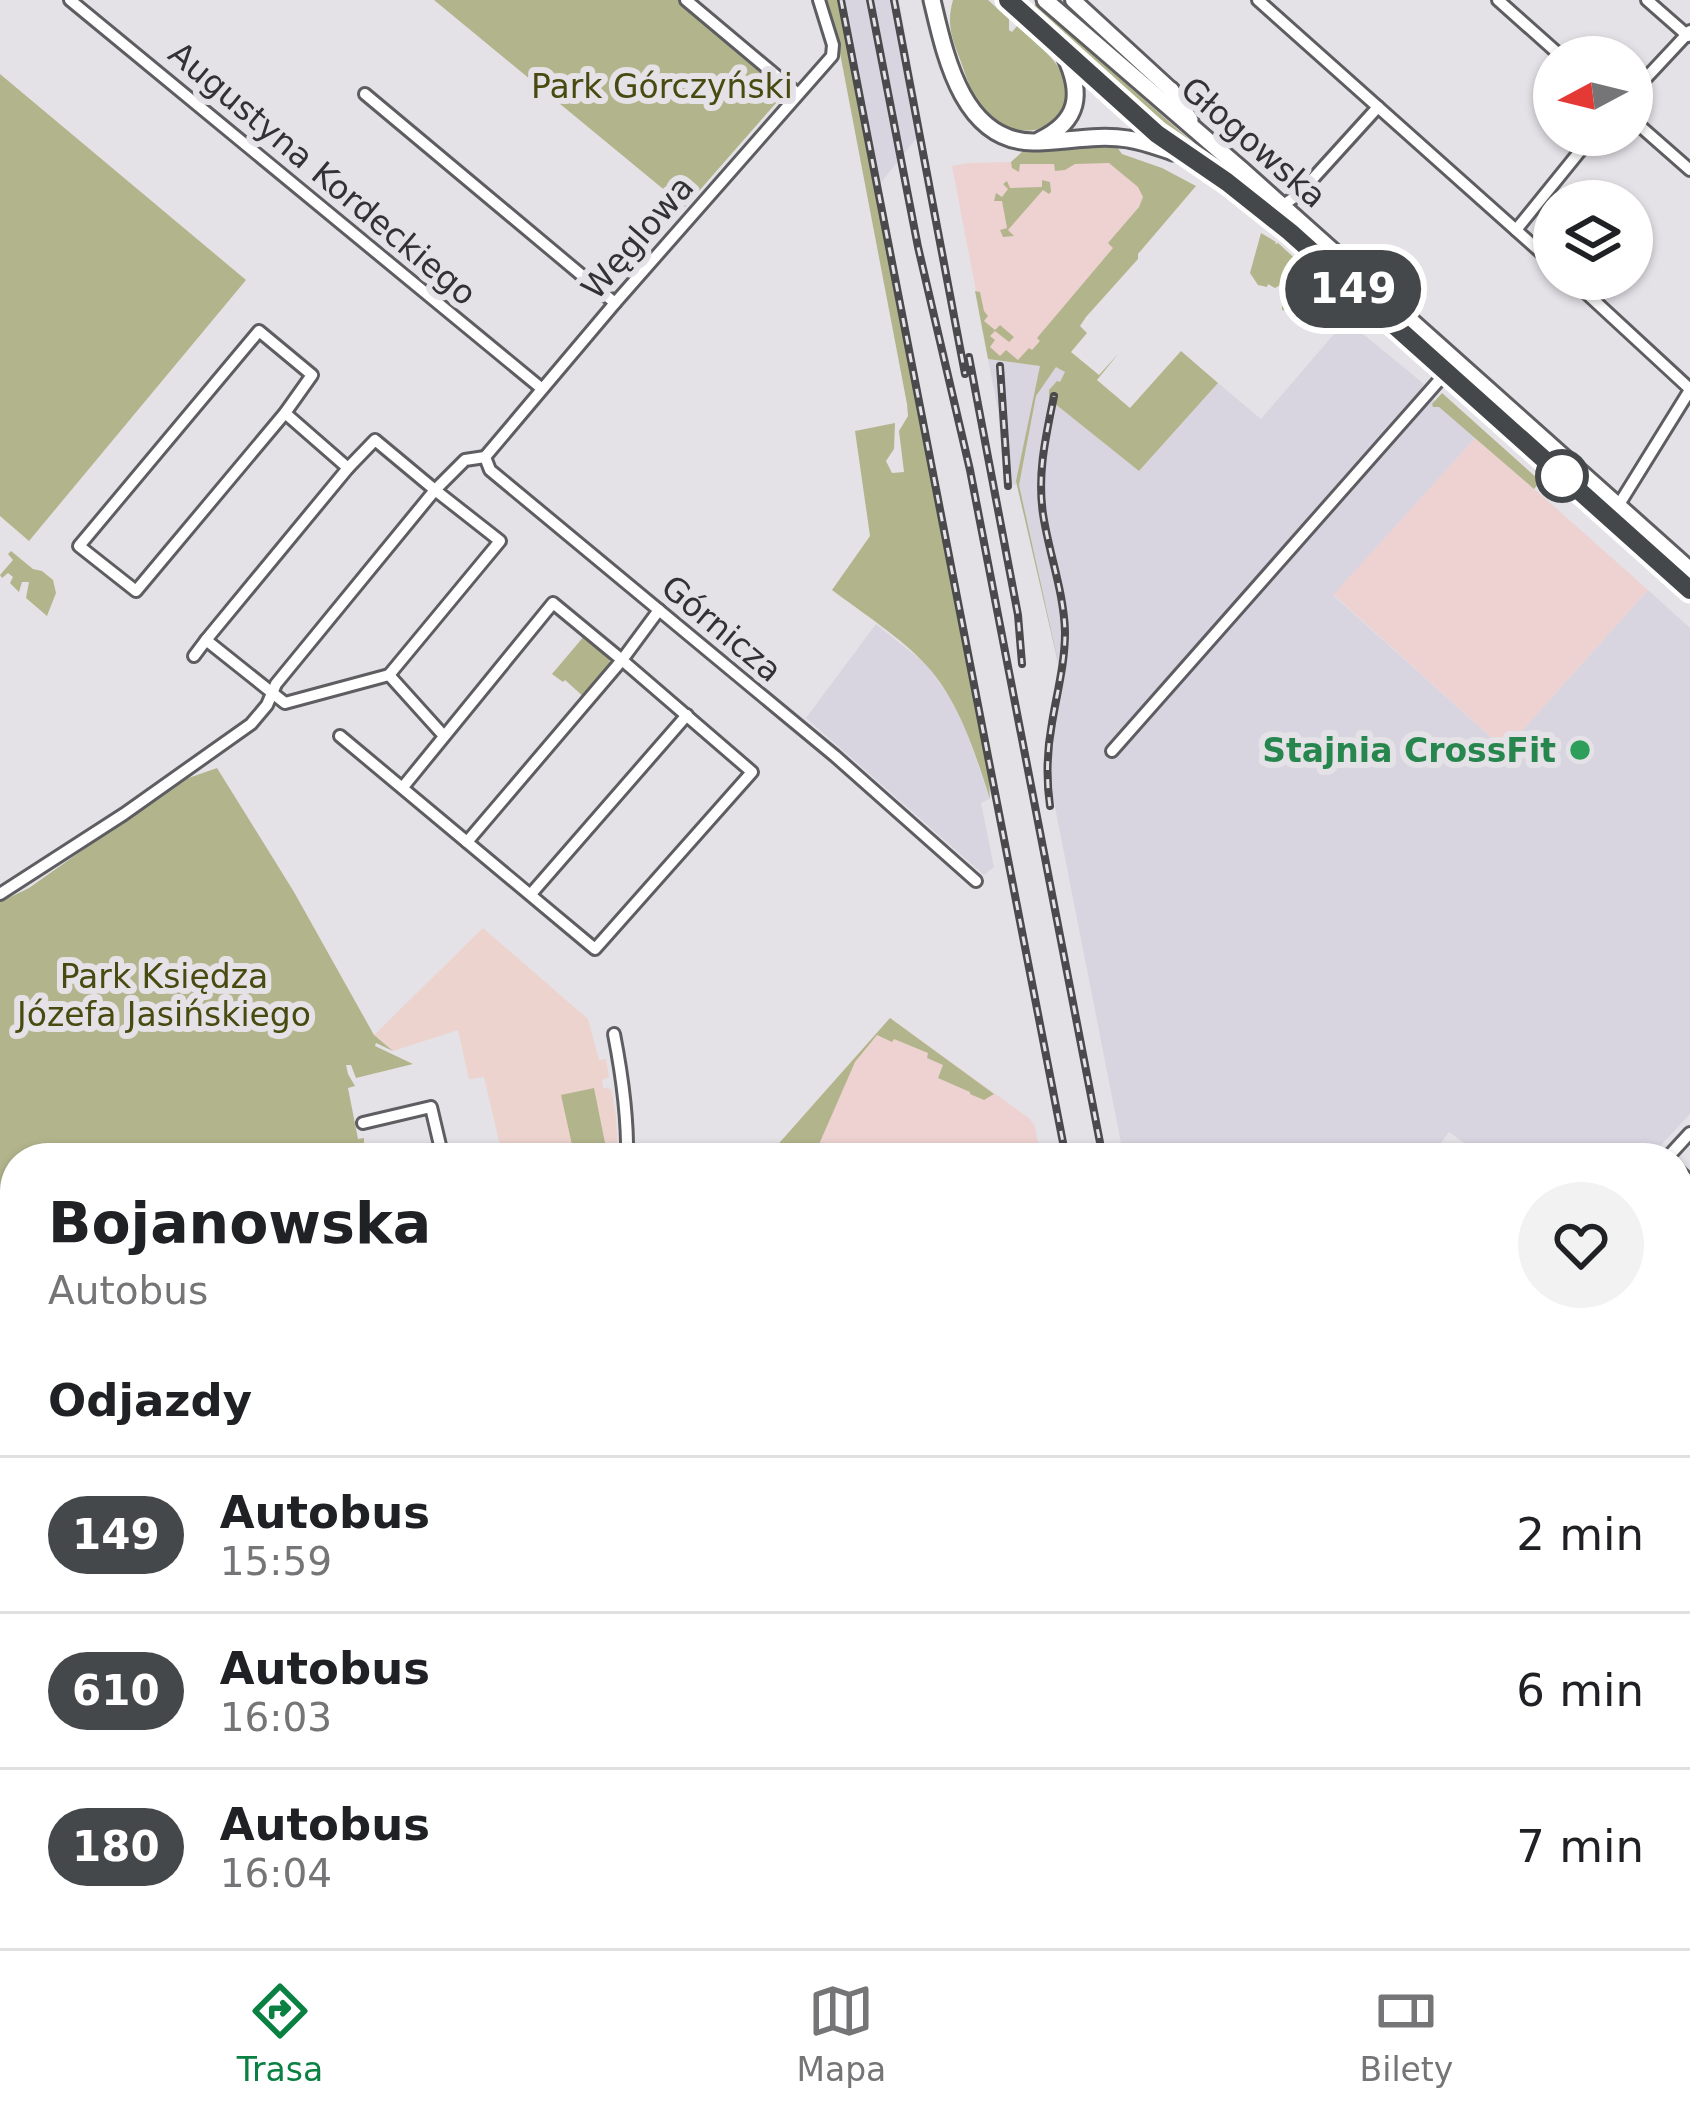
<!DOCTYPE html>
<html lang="pl">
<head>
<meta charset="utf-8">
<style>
	:root { --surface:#fff; --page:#f2f2f2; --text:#202124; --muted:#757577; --line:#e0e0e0; --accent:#0b8043 }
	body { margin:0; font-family:"DejaVu Sans",sans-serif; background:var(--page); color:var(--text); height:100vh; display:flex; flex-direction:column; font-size:45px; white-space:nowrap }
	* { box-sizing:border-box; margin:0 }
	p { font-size:39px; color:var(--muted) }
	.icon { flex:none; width:66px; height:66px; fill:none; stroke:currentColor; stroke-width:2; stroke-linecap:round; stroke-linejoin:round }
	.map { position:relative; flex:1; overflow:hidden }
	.side { position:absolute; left:0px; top:1143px; width:1692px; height:807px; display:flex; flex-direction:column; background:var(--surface); border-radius:48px 48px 0 0; box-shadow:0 3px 9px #0004 }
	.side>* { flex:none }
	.badge { padding:0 24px; border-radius:39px; font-size:42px; line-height:78px }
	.needle { width:78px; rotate:263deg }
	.fabs { position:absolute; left:1533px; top:36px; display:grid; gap:24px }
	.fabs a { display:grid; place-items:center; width:120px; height:120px; border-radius:50%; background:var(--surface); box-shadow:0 3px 9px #0004; font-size:60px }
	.map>.badge { position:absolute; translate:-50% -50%; box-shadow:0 0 0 6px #fff }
	h2 { padding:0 48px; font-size:45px; line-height:108px }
	.round { display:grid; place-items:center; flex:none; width:126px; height:126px; border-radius:63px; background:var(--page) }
	.overview { display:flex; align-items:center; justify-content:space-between; height:204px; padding:0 48px }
	h1 { font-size:57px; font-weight:800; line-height:90px }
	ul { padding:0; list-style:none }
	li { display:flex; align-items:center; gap:36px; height:156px; padding:0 48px; border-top:3px solid var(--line) }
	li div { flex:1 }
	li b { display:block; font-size:45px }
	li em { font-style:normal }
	li .badge { min-width:132px; font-weight:700; text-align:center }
	.tab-bar { display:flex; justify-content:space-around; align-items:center; height:168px; border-top:3px solid var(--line); background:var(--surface); font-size:33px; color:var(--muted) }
	.tab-bar a { display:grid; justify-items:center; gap:6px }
	.tab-bar .on { color:var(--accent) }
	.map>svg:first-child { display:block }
	.commercial { fill:#edd2d1 }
	.built { fill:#d9d5e0 }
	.education { fill:#ecd3cd }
	.green { fill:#b2b58c }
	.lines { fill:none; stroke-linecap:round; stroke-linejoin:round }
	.stream { stroke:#6f96a6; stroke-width:3 }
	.minor-casing { stroke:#5e5d61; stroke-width:16 }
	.tertiary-casing { stroke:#5e5d61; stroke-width:20 }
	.secondary-casing { stroke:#5e5d61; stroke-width:21 }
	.minor { stroke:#fff; stroke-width:10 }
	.tertiary { stroke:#fff; stroke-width:14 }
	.secondary { stroke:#fff; stroke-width:15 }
	.rail-casing { stroke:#4a494b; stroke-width:8 }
	.rail { stroke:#e4e2e7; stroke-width:3; stroke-dasharray:9; stroke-linecap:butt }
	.line-casing { stroke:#fff; stroke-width:27 }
	.line { stroke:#45484a; stroke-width:18 }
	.stop-dot { fill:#fff; stroke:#45484a; stroke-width:6 }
	.leisure-dot { fill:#2e9e5b; stroke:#e4e2e7; stroke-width:4.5 }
	.labels { text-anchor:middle; stroke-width:12; stroke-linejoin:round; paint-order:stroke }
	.park-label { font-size:33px; fill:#484a10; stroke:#e4e2e7 }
	.street-label { font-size:33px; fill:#323133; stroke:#e4e2e7 }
	.leisure-label { font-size:33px; font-weight:bold; fill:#27864d; stroke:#e4e2e7; text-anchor:end }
</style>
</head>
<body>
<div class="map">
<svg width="1690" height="1948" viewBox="0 0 1690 1948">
	<rect width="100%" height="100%" fill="#e4e2e7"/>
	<g class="commercial">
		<polygon points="1127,159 1172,173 1040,366 989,359 952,166 968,163"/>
		<polygon points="1476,437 1648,590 1505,750 1333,594"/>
		<polygon points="890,1018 1030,1119 1035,1127 1041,1158 766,1158"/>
		<polygon points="0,1360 15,1373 15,1516 0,1519"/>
	</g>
	<g class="built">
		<polygon points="838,0 899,0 923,130 875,190"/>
		<polygon points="1346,320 1424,384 1421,388 1476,437 1333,595 1505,750 1648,590 1690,628 1690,1114 1649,1158 1485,1158 1449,1132 1430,1158 1124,1158 1044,751 1060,672 1017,485 1004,484 998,410 988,359 1040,366 1055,349 1139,471 1218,383 1261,419"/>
		<polygon points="876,624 926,664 951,699 965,727 990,799 981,803 994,867 984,875 806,718"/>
	</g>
	<polygon class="education" points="483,928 588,1019 599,1060 606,1059 609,1077 602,1080 603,1088 611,1089 616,1116 618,1157 503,1158 484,1077 469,1079 458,1030 393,1051 374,1035"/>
	<g class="green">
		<polygon points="434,0 681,0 782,86 784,94 685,207"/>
		<path d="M 824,0 L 838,0 L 989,778 L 990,799 C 975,753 960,703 927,666 C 903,639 861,612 832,590 L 870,536 L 855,431 L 895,423 L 894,449 L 886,461 L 892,473 L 904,472 L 899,431 L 908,416 L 907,404 L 839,48 Z"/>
		<path d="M 953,0 L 988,0 L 1009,19 L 1009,30 L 1012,32 L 1017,26 C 1030,38 1046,50 1057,65 C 1093,119 1024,154 986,112 C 973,98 967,80 961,62 C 952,38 946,25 953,0 Z"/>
		<polygon points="1036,4 1200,149 1203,148 1226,168 1199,154 1173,135 1034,6"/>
		<polygon points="0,74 246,280 29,541 0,516"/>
		<polygon points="1117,147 1122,154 1162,168 1196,186 1138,254 1138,259 1086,317 1080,326 1087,333 1071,352 1099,375 1119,353 1097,380 1130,408 1181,351 1218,383 1139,471 1054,403 1055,395 1052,395 1051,400 1049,398 1049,390 1057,381 1060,382 1065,372 1056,367 1036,396 1019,485 1061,675 1016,481 1040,366 988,359 975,291 980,292 984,311 988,316 984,321 995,330 1000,325 1014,337 1009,342 995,331 990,336 995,340 990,347 1000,356 1006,350 1018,360 1029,348 1032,350 1040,341 1037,338 1113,248 1108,243 1139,207 1143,197 1138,187 1109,163 1075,164 1065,170 1055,171 1054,164 1020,164 1019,172 1012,168 1011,162 1024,150"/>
		<polygon points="1042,180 1050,182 1051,192 1049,194 1043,190 1008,230 1014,236 1003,237 1000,230 1007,228 1002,201 994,201 996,193 1002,197 1008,189 1003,184 1007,181 1010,188 1042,187"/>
		<polygon points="1261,233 1276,242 1275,244 1278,243 1300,263 1284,283 1275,288 1268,284 1267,287 1258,285 1250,273"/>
		<polygon points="1308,270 1346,303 1335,317 1319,304 1314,310 1300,298 1289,311 1282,310 1282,306"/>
		<polygon points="1442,393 1538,479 1540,482 1534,489 1439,407 1433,407 1432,404"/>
		<polygon points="11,551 33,569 42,571 53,580 56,593 47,616 26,598 29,582 22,582 19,592 10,583 13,577 8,573 2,578 0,575 13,560 8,554"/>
		<polygon points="585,635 608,654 611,667 585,698 565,680 563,682 552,674"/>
		<polygon points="217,768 294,892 374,1035 393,1051 376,1043 375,1046 413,1064 356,1078 351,1065 346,1065 348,1074 355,1086 348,1088 358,1139 364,1138 364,1145 331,1146 319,1158 15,1158 15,1201 0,1200 0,902 29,888 180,781"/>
		<polygon points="890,1018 994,1094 984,1100 970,1094 970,1092 938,1078 943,1065 927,1058 928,1053 894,1039 892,1042 877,1035 855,1062 813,1158 766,1158"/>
		<polygon points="594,1088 606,1148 574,1154 561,1095"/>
		<polygon points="1690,1459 1690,1948 1329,1948 1338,1935 1677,1935 1677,1475"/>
		<polygon points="0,1546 15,1550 15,1654 6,1681 0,1655"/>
		<polygon points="0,1775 15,1788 15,1881 0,1882"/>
	</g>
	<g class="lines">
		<g class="stream">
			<polyline points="1677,1622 1690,1610"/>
			<polyline points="1337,1948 1345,1935"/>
		</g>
		<g class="minor-casing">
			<g id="minor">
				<polyline points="70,0 541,388"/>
				<polyline points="686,0 798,94"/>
				<polyline points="1258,0 1554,264"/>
				<polyline points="1498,0 1562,57"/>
				<polyline points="1647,0 1688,36"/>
				<polyline points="1632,93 1690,31"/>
				<polyline points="365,94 615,303"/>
				<polyline points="1632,119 1690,170"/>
				<polyline points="1282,206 1299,194 1378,107"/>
				<polyline points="1516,230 1593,135"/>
				<polyline points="1571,279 1690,389"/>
				<polygon points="259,331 312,375 285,413 136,591 79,546"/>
				<polyline points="285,413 348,468"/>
				<polyline points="485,457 490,470 835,756 976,881"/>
				<polyline points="485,457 615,303 832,56 833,45 819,0"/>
				<polyline points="1618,506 1690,390"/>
				<polyline points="194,656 206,640"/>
				<polyline points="389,675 285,703 206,640 348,468 375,440 435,490 465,460 485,457"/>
				<polyline points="389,675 444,736"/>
				<polyline points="340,736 595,949 752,772 622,660 659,610"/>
				<polyline points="1112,751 1450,368"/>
				<polyline points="403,787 553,603 622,660 467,842"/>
				<polyline points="0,894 124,814 251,724 267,705 276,684 435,490 500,541 389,675"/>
				<polyline points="531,894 687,715"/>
				<path d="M 614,1034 C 622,1075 628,1116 627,1158"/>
				<polyline points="363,1123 431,1107 443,1158"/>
				<polyline points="1667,1158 1690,1133"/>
				<polyline points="0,1307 15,1296"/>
				<polyline points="0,1710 15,1707"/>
				<polyline points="426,1935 429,1948"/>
				<polyline points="538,1935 544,1948"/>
				<polyline points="658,1935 673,1948"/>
				<polyline points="1277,1935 1285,1948"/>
				<polyline points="68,1948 83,1935"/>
				<polyline points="235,1948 250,1935"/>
				<polyline points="713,1948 724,1935"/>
				<polyline points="920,1948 932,1935"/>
			</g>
		</g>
		<g class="tertiary-casing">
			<g id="tertiary">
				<polyline points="1073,0 1171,90"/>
				<polyline points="1677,1172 1690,1184"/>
				<polyline points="0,1323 15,1337"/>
				<polyline points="0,1345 15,1359"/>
			</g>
		</g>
		<g class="secondary-casing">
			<g id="secondary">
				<path d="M 932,0 C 945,55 962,141 1033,142 C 1064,142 1096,134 1128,139 C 1143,141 1158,147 1173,152"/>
				<polyline points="1008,0 1157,134 1227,181 1290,233 1690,590"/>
				<polyline points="1045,0 1242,170 1690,570"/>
				<polyline points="1171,90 1190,120"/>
				<path d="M 1040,140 C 1079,121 1083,94 1065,56"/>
			</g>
		</g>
		<use href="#minor" class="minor"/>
		<use href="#tertiary" class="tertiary"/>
		<use href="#secondary" class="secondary"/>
		<g class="rail-casing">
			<g id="rail">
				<polyline points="841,0 1066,1158"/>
				<polyline points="870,0 918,247 970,470 1103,1158"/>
				<polyline points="894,0 965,374"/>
				<polyline points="969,357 1018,615 1022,664"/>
				<polyline points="1000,366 1008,486"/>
				<path d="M 1050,806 C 1046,778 1047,750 1052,723 C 1057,692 1065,664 1065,632 C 1064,592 1049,554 1043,514 C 1037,473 1046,436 1054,396"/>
				<polyline points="1253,1935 1256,1948"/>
			</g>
		</g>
		<use href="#rail" class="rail"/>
	</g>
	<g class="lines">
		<g class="line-casing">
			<polyline id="line" points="1008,0 1157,134 1227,182 1290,232 1690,590"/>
		</g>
		<use href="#line" class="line"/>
	</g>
	<circle class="stop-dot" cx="1562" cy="476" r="24"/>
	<circle class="leisure-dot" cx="1580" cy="750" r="12"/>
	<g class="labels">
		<g class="park-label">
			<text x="662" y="98">Park Górczyński</text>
			<text x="164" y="988">Park Księdza<tspan x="164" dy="38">Józefa Jasińskiego</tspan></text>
		</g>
		<g class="street-label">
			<text transform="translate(1254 142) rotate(41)" y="12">Głogowska</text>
			<text transform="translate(323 173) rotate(40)" y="12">Augustyna Kordeckiego</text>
			<text transform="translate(637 237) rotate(-49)" y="12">Węglowa</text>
			<text transform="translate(722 628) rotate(40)" y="12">Górnicza</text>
		</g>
		<g class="leisure-label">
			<text x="1556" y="762">Stajnia CrossFit</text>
		</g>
	</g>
</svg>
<div class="fabs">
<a><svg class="needle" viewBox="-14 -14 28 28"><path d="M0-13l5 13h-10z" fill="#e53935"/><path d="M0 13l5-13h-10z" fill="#757577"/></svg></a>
<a><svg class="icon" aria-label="layers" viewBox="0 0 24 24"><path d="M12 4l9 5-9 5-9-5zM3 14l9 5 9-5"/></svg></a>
</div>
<b class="badge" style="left:1353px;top:289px;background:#45484a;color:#fff">149</b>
<section class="side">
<div class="overview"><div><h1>Bojanowska</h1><p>Autobus</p></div><a class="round"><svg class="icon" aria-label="heart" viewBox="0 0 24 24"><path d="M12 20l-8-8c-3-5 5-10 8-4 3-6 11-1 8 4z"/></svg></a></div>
<h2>Odjazdy</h2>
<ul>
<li><span class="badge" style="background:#45484a;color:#fff">149</span><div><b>Autobus</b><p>15:59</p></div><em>2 min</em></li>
<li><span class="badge" style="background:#45484a;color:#fff">610</span><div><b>Autobus</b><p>16:03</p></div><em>6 min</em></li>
<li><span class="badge" style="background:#45484a;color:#fff">180</span><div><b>Autobus</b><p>16:04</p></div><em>7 min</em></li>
</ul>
</section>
</div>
<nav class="tab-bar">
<a class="on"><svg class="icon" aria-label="directions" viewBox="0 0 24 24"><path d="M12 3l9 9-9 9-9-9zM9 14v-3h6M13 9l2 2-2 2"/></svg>Trasa</a>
<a><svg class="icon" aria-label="map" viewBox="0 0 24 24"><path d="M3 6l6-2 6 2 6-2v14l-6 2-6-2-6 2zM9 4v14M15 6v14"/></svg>Mapa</a>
<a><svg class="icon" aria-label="tickets" viewBox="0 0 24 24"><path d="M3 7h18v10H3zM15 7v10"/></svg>Bilety</a>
</nav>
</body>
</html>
